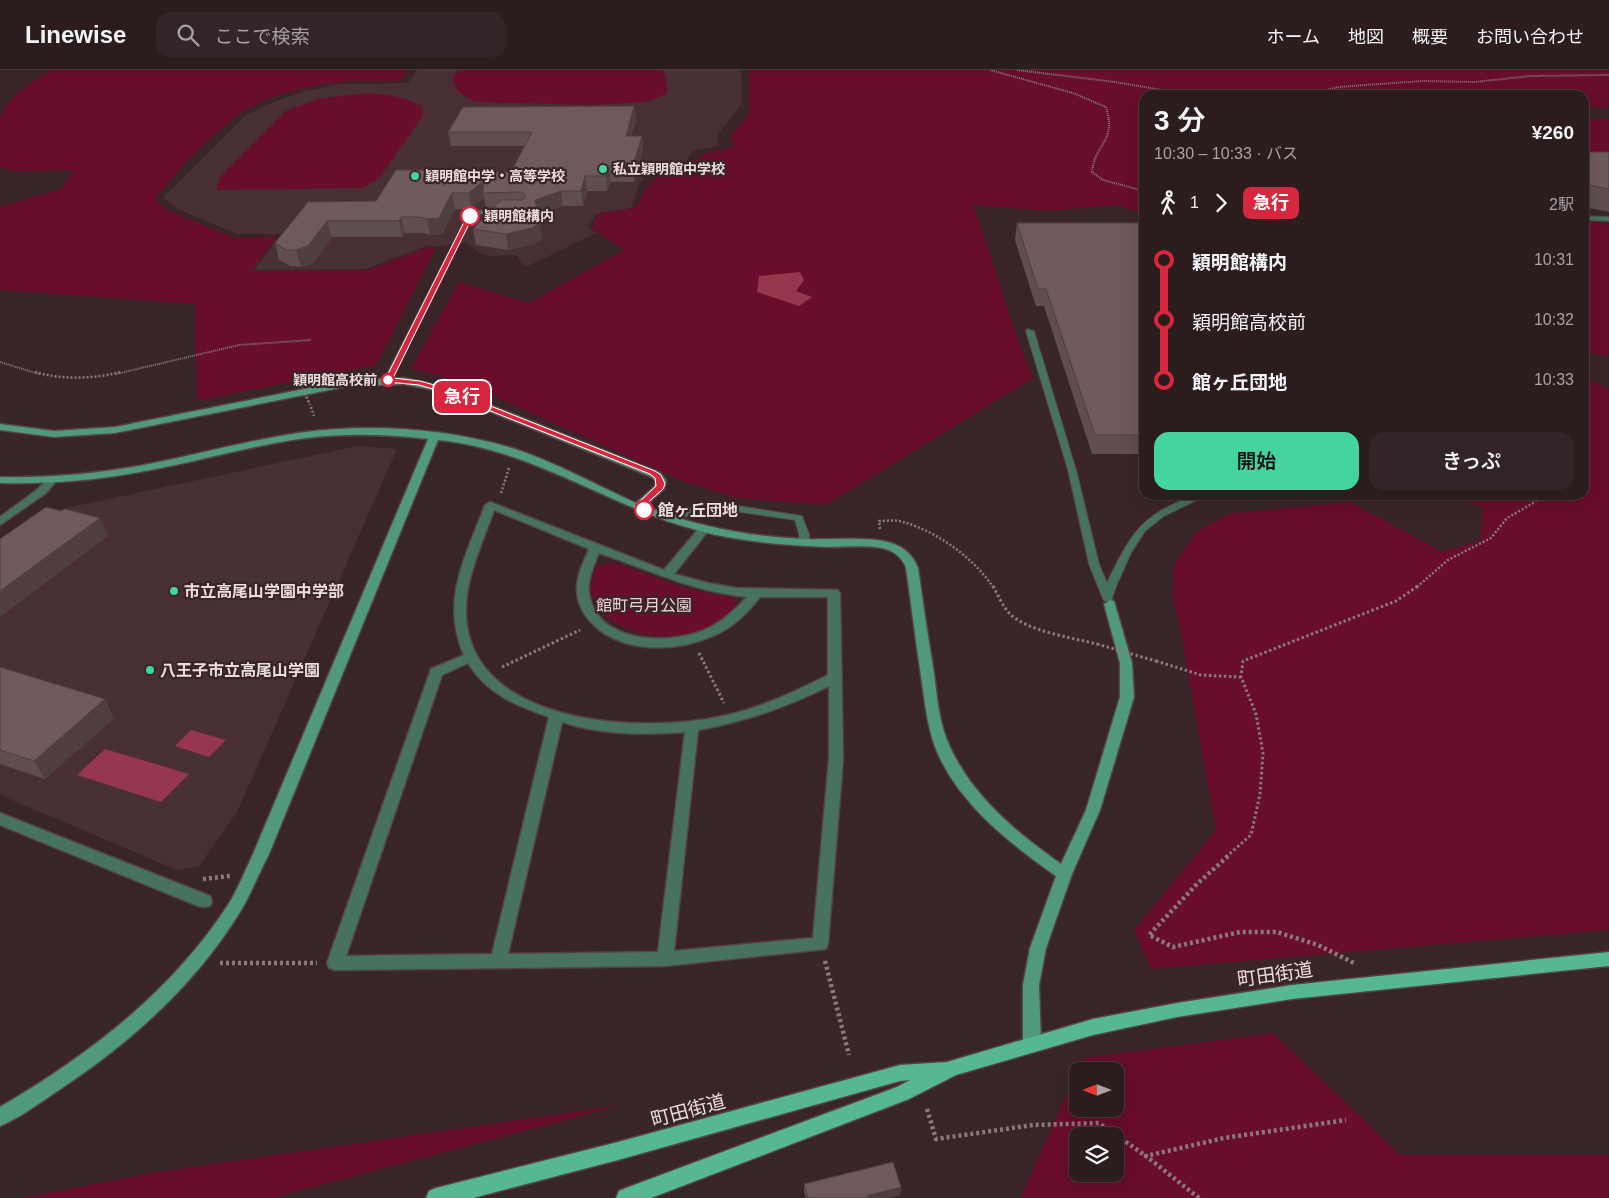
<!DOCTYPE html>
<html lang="ja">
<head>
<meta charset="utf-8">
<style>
	:root { --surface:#2b1c1e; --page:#332527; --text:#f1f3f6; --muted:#a6a1a4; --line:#473a3c; --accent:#43d4a0 }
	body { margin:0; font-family:Helvetica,"Noto Sans JP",sans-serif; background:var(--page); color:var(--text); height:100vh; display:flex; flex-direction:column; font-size:19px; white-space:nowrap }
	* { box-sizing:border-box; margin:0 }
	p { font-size:16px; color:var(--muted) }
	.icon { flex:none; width:28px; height:28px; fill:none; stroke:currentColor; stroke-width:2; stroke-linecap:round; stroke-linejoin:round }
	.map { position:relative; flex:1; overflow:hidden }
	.panel { position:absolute; left:1139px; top:20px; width:450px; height:410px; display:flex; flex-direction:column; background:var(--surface); border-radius:15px; box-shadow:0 5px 20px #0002,0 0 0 1px var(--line) }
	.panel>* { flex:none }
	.badge { padding:0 10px; border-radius:8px; font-size:18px; line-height:32px }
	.needle { width:32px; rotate:270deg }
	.buttons { position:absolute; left:1069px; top:992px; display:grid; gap:10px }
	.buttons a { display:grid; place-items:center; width:55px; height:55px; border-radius:10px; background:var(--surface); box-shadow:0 5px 20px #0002,0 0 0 1px var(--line); font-size:25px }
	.map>.badge { position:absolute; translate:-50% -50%; box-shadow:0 0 0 2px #fff }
	.legs { display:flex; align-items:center; gap:8px; height:55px; padding:0 15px; font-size:16px }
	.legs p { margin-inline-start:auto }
	.overview { display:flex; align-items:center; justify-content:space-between; height:85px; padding:0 15px }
	h1 { font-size:28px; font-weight:600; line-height:38px }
	.button { display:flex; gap:10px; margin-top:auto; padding:10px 15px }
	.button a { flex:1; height:58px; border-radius:15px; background:var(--accent); color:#111; font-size:20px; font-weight:600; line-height:58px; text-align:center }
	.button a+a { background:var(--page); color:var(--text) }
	ul { padding:0 15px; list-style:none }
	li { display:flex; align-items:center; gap:18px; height:60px; font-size:19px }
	li i { display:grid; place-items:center; width:8px; height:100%; margin:0 6px; background:currentColor }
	li i::after { content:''; width:12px; height:12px; margin:-6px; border:4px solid; border-radius:50%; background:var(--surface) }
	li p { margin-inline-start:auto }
	li:first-child i { background:linear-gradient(#0000 50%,currentColor 0) }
	li:last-child i { background:linear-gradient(currentColor 50%,#0000 0) }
	header { display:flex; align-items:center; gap:30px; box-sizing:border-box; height:70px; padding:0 25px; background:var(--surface); border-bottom:1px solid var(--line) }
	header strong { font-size:24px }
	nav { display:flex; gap:28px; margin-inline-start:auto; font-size:18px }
	.search { width:350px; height:45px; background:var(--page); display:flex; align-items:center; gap:12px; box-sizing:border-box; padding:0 18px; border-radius:15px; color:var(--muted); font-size:19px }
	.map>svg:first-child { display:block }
	.built { fill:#482f33 }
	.green { fill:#680d2b; fill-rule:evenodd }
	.water { fill:#95364d }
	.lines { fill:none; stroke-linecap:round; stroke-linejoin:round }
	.lane-casing { stroke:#554245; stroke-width:2 }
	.street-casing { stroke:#554245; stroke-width:3 }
	.secondary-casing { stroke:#554245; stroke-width:3 }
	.primary-casing { stroke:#554245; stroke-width:3 }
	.path-far3 { stroke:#8a797c; stroke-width:2; stroke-dasharray:1 1; stroke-linecap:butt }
	.path-far2 { stroke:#8a797c; stroke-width:2.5; stroke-dasharray:2 2; stroke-linecap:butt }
	.path-far1 { stroke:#8a797c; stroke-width:3; stroke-dasharray:2.5 2.5; stroke-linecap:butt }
	.path { stroke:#8a797c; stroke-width:4.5; stroke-dasharray:3 3; stroke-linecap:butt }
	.lane { fill:#46725f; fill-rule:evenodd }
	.street { fill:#46725f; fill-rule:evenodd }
	.secondary { fill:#50997b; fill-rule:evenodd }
	.primary { fill:#56b891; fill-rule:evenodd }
	.path-bridge-far1 { stroke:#8a797c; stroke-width:2.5; stroke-dasharray:2 2; stroke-linecap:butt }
	.path-bridge { stroke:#8a797c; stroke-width:3; stroke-dasharray:2.5 2.5; stroke-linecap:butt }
	.wall { fill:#5f4d4f }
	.shaded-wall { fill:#4e3e40 }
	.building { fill:#6f595c; stroke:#4e3e40 }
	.line-1 { fill:#d7263d; stroke:#fff }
	.poi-dot { fill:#43d4a0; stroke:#392528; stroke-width:2 }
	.stop-1-dot { fill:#fff; stroke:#d7263d; stroke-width:2.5 }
	.labels { text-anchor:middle; stroke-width:4.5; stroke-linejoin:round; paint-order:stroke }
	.far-poi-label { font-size:14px; font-weight:bold; fill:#eadddf; stroke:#392528; text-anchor:start }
	.far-stop-label { font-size:14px; font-weight:bold; fill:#eadddf; stroke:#392528; text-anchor:start }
	.stop-label { font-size:16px; font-weight:bold; fill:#eadddf; stroke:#392528; text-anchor:start }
	.poi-label { font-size:16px; font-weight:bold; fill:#eadddf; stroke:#392528; text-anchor:start }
	.park-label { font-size:16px; fill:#edd1d5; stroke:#392528 }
	.near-street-label { font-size:19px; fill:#eadddf; stroke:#392528 }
</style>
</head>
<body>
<header>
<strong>Linewise</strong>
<div class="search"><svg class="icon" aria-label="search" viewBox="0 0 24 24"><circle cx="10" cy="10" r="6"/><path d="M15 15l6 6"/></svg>ここで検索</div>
<nav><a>ホーム</a><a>地図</a><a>概要</a><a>お問い合わせ</a></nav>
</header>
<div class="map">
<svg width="1609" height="1128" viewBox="0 0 1609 1128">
	<rect width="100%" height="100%" fill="#392528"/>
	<g class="built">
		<polygon points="417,0 741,0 742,33 717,66 718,76 694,80 686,91 652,100 639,113 631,138 596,144 588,157 596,163 526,197 516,185 491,186 480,183 466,172 438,177 429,175 366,199 254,200 281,164 237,164 178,139 163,128 246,45 269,34 302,22 341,14 408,13"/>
		<polygon points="358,376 397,379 237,742 199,796 177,800 0,725 0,474 43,443"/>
	</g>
	<g class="green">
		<path d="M 52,0 L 409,0 L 400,11 C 380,12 359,9 339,12 C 307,16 260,27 235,47 C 206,70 177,100 155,129 L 167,140 L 234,168 L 277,167 L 251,201 L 367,200 L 429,177 L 436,178 L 376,295 L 197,331 L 195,234 L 0,220 L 0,137 L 61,119 L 74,100 L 15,102 L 0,97 C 0,82 0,64 0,50 C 4,29 35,9 52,0 Z"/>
		<polygon points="458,0 662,0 666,6 667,24 646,32 591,35 475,32 458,22 452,10"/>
		<path d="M 749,0 L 1609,0 L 1609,38 L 1584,37 L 1584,25 L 1144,25 L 1144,145 L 1118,135 L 1046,141 L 973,135 C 995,192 1009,252 1033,308 L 826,435 L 737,428 L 685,412 L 462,312 L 411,299 L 459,212 L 529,233 L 624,180 L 592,158 L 598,144 L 637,137 L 645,119 L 659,105 L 690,95 L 705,84 L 735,76 L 730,68 L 749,43 Z"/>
		<path d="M 367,23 C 387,24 404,27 422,36 L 423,46 L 379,108 L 363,118 L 217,120 L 219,108 L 286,41 L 318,29 Z"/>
		<polygon points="1584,48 1609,49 1609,102 1584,93"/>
		<polygon points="1584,149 1609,155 1609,287 1584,281"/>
		<polygon points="1584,307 1609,319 1609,860 1151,899 1134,860 1216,760 1181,563 1173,528 1174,495 1196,462 1231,443 1350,432 1442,482 1480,471 1483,438 1452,425 1584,425"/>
		<path d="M 613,492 L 685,518 L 733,528 L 739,538 C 733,543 727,548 720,552 C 687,572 638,571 607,548 C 600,543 595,530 590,522 L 595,497 Z"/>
		<path d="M 1273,963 L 1400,1085 L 1609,1085 L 1609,1128 L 1020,1128 L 1083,988 ZM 1078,1001 L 1115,1001 L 1115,1039 L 1078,1039 ZM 1078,1066 L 1115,1066 L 1115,1104 L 1078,1104 Z"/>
		<polygon points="622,1035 272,1128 22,1128 158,1102"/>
	</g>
	<g class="water">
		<polygon points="800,202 804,210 796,221 812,227 799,236 757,222 759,206"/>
		<polygon points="191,660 226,670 209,687 175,676"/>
		<polygon points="105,679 189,704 161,732 77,705"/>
	</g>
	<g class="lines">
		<g class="lane-casing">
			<g id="lane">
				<polygon points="470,141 503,140 506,142 503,144 474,144 392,310 391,312 385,312 384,310"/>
				<polygon points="1584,146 1609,147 1609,151 1584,150"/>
				<path d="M 1027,259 L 1034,261 L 1076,400 L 1099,494 L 1107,513 C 1124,478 1136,450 1174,434 C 1185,429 1194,425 1207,425 L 1164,446 L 1145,461 L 1131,483 L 1117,514 L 1111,531 L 1105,531 L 1103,529 L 1089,494 L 1068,400 L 1026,261 Z"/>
				<polygon points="713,432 802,446 809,464 809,473 804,476 799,473 799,464 795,450 713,438 667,452 663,449 664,447"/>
			</g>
		</g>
		<g class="street-casing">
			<g id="street">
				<polygon points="53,406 58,409 46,423 0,455 0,447 38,419 49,407"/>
				<path d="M 490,432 L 664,500 L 700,457 L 708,457 L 710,459 L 708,461 L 674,504 L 708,513 L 736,518 L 838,520 L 840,523 L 843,689 L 828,874 L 826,879 L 665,896 L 335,900 L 329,898 L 327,893 L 430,602 L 431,599 L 464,585 C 440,531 466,486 485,435 ZM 494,440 L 589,479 C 584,491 577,504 577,518 C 576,529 582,542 589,550 C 618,584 675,583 713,566 C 733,558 747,543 760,527 L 828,527 L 828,605 C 795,622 760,638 723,646 C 647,663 488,657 468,561 C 459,520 481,478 494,440 ZM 599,483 C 650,500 693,522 747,527 C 734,541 720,554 702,561 C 666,575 596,573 589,523 C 587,510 594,495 599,483 ZM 468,593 C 487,624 517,636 549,647 L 492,884 L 346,886 L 442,605 ZM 829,616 L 829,689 L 813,868 L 674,881 L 698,660 C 744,652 787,637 829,616 ZM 562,652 C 601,665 643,665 685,662 L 658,882 L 508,884 Z"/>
				<polygon points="0,743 210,826 212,831 210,836 204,837 198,836 0,755"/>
			</g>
		</g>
		<g class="secondary-casing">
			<path id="secondary" d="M 404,308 L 445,317 L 660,403 L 666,411 L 664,419 L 645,436 C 697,457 751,467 807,469 C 831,470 869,466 891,473 C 904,477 913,485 918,498 C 923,533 928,568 934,603 C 937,628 939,654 950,677 C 973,727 1017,763 1061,794 L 1086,740 L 1120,627 L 1120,593 L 1104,534 L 1110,530 L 1114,531 L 1132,593 L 1134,627 L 1100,740 L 1072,804 L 1046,878 L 1039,915 L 1041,974 L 1038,980 L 1032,982 L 1026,980 L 1023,974 L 1023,915 L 1030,878 L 1056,806 C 1008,772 955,731 934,674 C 926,650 924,625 920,599 C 915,566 911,532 906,498 C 902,487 893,480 881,478 C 864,475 845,477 828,477 C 794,476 760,473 727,467 C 624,449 542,380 438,370 L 269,784 C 259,803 251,824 240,842 C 196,914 131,972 62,1018 C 42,1031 22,1047 0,1056 L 0,1037 C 89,985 171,922 228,835 C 238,819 245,801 253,784 L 428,369 C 385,364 342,363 299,369 C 245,377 193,393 140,402 C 93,411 47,414 0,413 L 0,407 C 47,408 93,404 139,396 C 192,386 245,371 298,363 C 368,353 448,358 515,379 C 557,393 596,415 636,433 L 655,416 L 656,411 L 652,407 L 439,321 L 404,314 L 349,316 L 115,363 L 54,367 L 0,360 L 0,354 L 54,361 L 115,357 L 349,310 Z"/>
		</g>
		<g class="primary-casing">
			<polygon id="primary" points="1609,882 1609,896 1292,929 1177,947 1093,965 956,1005 909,1029 651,1128 616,1128 619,1121 626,1118 897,1017 910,1010 900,1011 618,1090 473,1128 426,1128 429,1121 436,1118 618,1072 900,995 947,992 1093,949 1177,933 1292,915"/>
		</g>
		<g class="path-far3">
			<path d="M 990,0 L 1073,23 L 1106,37 C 1117,73 1095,72 1092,102 L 1103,110 L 1144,121"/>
			<polyline points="1017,0 1115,12 1168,21 1255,25"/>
			<polyline points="1307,25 1338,17 1422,11 1475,12 1530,6 1609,5"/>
			<polyline points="0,292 39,304"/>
			<polyline points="116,304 239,275 311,270"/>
		</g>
		<g class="path-far2">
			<path d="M 35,302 C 62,310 94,309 121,302"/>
			<polyline points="311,337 314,346"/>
			<polyline points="501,423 509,398"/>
			<path d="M 880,459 L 879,451 C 885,451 892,450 899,451 C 934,459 973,487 993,517"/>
			<polyline points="1417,517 1448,490 1491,468 1507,448 1535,432 1538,425"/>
		</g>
		<g class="path-far1">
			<path d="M 993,516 C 998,525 1002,535 1009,543 C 1026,561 1073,568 1097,574"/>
			<polyline points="699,583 724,633"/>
			<polyline points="1156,591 1201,605 1241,607"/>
			<polyline points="502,597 580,560"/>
			<polyline points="1226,787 1251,765 1260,724 1263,683 1256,644 1241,607 1243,591 1396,531 1418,516"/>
		</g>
		<g class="path">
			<polyline points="1228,786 1196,815 1149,865 1173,877 1240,862 1277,862 1318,875 1356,894"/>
			<polyline points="203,809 230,806"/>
			<polyline points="825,891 849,985"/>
			<polyline points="220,893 317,893"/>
			<polyline points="927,1039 936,1069 1033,1055 1099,1053 1146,1086"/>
			<polyline points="1199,1128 1146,1086 1224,1068 1346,1050"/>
		</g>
		<use href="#lane" class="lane"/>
		<use href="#street" class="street"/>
		<use href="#secondary" class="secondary"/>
		<use href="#primary" class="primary"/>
		<polyline class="path-bridge-far1" points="300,312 310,335"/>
		<polyline class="path-bridge" points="1097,574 1156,591"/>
	</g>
	<g class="wall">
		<polygon points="634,36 636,50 631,66 642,66 643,81 634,112 611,112 607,121 587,121 583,136 563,136 538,146 542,169 535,174 508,180 476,175 473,159 493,139 486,139 484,128 471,139 455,139 442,164 430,165 422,163 405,163 402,167 332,167 313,193 301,197 291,196 279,190 275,173 376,131 459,100 459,102 511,102 524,76 451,76 448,62"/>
		<polygon points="1609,82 1609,142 1584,137 1584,93"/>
		<polygon points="1017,153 1144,153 1144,384 1092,384 1044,236 1036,236 1015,170"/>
		<polygon points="0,597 114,648 45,709 0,694"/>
		<polygon points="804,1114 901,1117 900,1125 889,1128 806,1128 804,1123"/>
	</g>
	<g class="shaded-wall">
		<polygon points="634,36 636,50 627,81 626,66"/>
		<polygon points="642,66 643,81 634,112 633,96"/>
		<polygon points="609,96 611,112 607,121 606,106"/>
		<polygon points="585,106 587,121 583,136 581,121"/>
		<polygon points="484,110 483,123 484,128 471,139 469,123"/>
		<polygon points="561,121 563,136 537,146 535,130"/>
		<polygon points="452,123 455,139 442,164 430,165 427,149"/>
		<polygon points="401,147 405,163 402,167 399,151"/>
		<polygon points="327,151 332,167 313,193 301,197 296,180"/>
		<polygon points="540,153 542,169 535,174 508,180 506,164"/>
		<polygon points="100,448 108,466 0,547 0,521"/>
		<polygon points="105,629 114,648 45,709 34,691"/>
		<polygon points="901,1117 900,1125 889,1128 867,1128 867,1126"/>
	</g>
	<g class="building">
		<polygon points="634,36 626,66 642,66 633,96 609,96 606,106 585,106 581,121 561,121 535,130 540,153 532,158 506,164 473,159 501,130 522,130 526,127 522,122 483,123 484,110 469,123 452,123 439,148 427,149 419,147 401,147 399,151 327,151 308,176 296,180 286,180 275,173 308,132 376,131 396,100 459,100 457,102 511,102 532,62 448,62 463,37"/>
		<polygon points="1588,82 1609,82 1609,119 1584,114 1584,93"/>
		<polygon points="1017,153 1144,153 1144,365 1095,365 1046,219 1038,219"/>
		<polygon points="46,437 61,441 65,439 100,448 0,521 0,469"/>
		<polygon points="0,597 105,629 34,691 0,680"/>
		<polygon points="893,1092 901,1117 867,1126 868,1128 808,1128 804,1114"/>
	</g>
	<polygon class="line-1" points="468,144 473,146 393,308 420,311 445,318 655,401 661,405 665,414 663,419 644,436 648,440 647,441 641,441 634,437 656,416 655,408 650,404 440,321 419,315 388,312 385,310"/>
	<g class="poi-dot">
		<circle cx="603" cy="99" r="5"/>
		<circle cx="415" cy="106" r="5"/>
		<circle cx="174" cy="521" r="5"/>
		<circle cx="150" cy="600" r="5"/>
	</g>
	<g class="stop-1-dot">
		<circle cx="470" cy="146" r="9"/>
		<circle cx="388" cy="310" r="6"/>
		<circle cx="644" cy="440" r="9"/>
	</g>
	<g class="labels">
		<g class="far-poi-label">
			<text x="613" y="104">私立穎明館中学校</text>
			<text x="425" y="111">穎明館中学・高等学校</text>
		</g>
		<g class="far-stop-label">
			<text x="484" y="151">穎明館構内</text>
			<text x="377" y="315" text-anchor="end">穎明館高校前</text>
		</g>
		<g class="stop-label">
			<text x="658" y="446">館ヶ丘団地</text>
		</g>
		<g class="poi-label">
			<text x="184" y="527">市立高尾山学園中学部</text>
			<text x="160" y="606">八王子市立高尾山学園</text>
		</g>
		<g class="park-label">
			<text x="644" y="541">館町弓月公園</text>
		</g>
		<g class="near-street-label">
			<text transform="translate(1275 904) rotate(-8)" y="7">町田街道</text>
			<text transform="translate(688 1040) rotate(-15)" y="7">町田街道</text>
		</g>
	</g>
</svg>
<div class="buttons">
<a><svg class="needle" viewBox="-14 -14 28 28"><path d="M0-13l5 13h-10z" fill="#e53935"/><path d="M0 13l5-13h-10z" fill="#a6a1a4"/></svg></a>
<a><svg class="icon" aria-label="layers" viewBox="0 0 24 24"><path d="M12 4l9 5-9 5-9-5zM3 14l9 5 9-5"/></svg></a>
</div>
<b class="badge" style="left:462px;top:327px;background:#d7263d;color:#fff">急行</b>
<section class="panel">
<div class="overview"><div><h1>3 分</h1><p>10:30 – 10:33 · バス</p></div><b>¥260</b></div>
<div class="legs"><svg class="icon" aria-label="walk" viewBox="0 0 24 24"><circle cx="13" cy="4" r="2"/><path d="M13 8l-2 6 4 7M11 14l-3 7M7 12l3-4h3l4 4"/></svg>1<svg class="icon" aria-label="forward" viewBox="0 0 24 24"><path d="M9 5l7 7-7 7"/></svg><b class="badge" style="background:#d7263d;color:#fff">急行</b><p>2駅</p></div>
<ul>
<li><i style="color:#d7263d"></i><b>穎明館構内</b><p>10:31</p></li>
<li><i style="color:#d7263d"></i><span>穎明館高校前</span><p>10:32</p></li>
<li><i style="color:#d7263d"></i><b>館ヶ丘団地</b><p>10:33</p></li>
</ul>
<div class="button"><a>開始</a><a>きっぷ</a></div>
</section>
</div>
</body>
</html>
